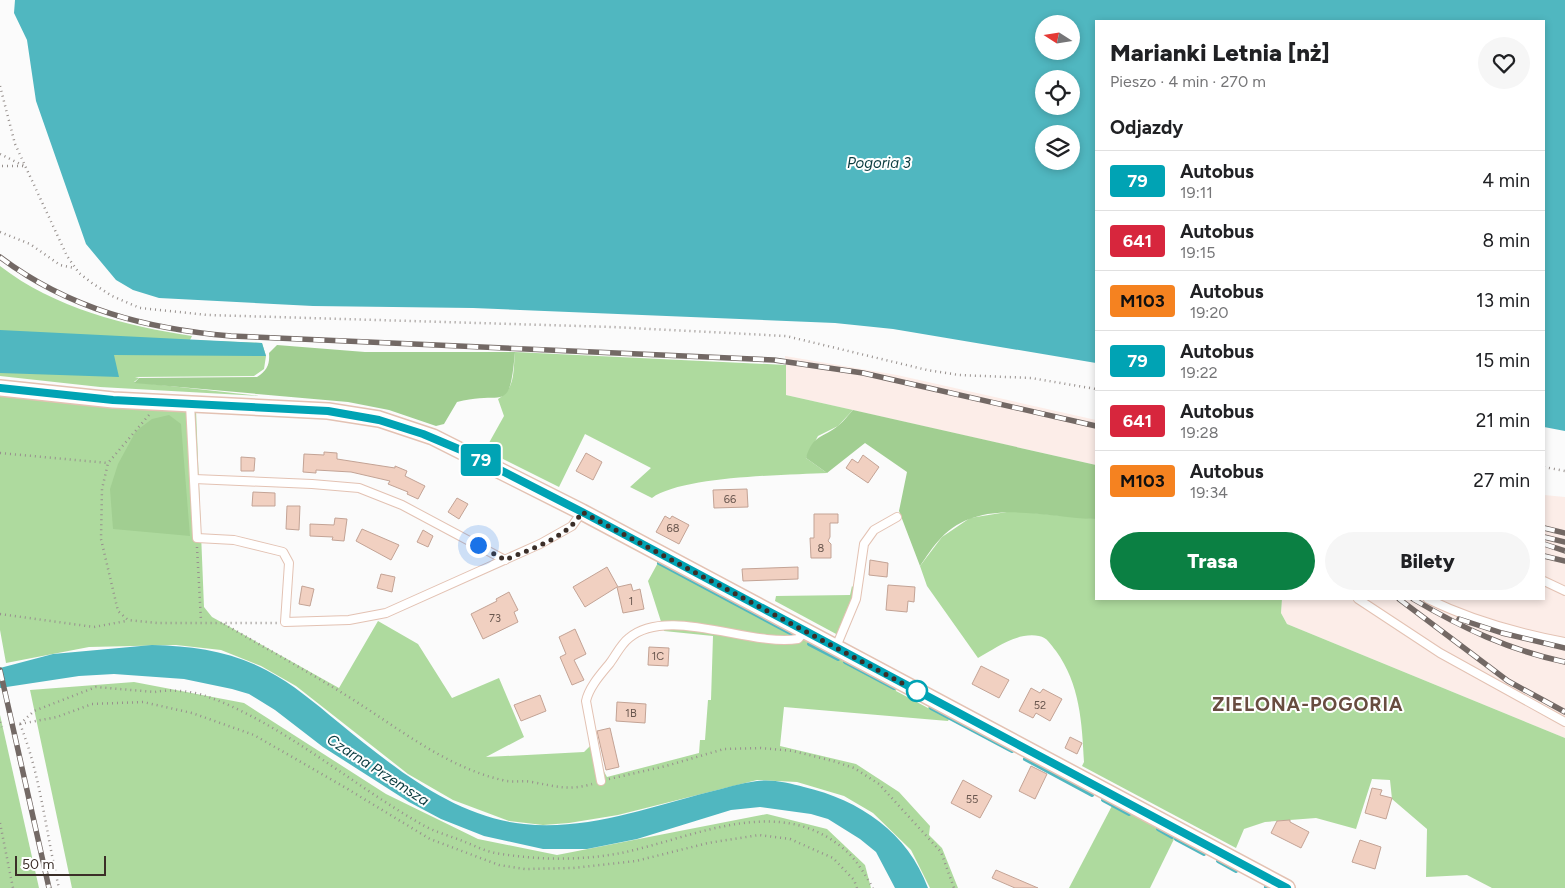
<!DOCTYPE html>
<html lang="pl">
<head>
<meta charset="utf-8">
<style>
	:root { --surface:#fff; --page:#f6f6f6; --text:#202124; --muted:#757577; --line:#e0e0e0; --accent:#0b8043 }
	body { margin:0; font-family:Figtree,sans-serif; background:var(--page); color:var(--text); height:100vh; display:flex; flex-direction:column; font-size:19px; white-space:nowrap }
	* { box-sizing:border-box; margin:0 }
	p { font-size:16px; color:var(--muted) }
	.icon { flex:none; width:28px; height:28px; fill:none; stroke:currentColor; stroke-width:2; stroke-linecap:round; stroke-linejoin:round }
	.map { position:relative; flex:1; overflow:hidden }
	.side { position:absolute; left:1095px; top:20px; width:450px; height:580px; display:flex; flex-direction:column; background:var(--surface); border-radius:0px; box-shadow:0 2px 8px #0003 }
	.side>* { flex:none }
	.badge { padding:0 10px; border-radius:4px; font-size:18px; line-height:32px }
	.needle { width:32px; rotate:282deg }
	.buttons { position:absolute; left:1035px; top:15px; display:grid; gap:10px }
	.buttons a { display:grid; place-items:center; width:45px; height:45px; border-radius:50%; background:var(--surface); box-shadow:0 2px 8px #0003; font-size:25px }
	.scale { position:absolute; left:15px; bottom:12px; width:91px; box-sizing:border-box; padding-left:5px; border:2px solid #3b2e28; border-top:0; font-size:14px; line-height:18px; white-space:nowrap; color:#3b2e28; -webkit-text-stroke:4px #fff; paint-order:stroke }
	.you { position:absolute; width:25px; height:25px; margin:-12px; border:4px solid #fff; border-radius:50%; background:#1a73e8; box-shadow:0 0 0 8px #1a73e833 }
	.map>.badge { position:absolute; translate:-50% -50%; box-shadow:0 0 0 2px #fff }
	h2 { padding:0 15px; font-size:19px; line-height:45px }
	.round { display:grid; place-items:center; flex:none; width:52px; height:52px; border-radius:26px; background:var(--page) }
	.summary { display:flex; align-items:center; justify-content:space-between; height:85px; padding:0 15px }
	h1 { font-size:24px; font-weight:800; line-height:38px }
	.cta { display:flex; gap:10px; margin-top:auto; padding:10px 15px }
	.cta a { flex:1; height:58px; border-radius:30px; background:var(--accent); color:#fff; font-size:20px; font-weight:800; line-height:58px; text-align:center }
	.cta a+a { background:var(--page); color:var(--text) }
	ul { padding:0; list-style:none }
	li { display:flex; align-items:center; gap:15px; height:60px; padding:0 15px; border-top:1px solid var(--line) }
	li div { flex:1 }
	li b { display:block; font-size:19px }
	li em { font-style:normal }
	li .badge { min-width:55px; font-weight:700; text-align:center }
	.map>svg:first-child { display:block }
	.industrial { fill:#fcede8 }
	.green { fill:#aeda9e }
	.forest { fill:#a1ce91 }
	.water { fill:#50b7c0; fill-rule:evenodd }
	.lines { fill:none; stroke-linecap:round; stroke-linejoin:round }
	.stream { stroke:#50b7c0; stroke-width:4 }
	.building { fill:#f1d0c1; stroke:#c3a395 }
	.service-casing { stroke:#e3c2b3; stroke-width:10 }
	.minor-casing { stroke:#e3c2b3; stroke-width:18 }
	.path { stroke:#97908d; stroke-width:2.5; stroke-dasharray:1 4; stroke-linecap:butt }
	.service { stroke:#fff; stroke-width:8 }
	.minor { stroke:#fff; stroke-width:15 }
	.rail-casing { stroke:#736965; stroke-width:5.5 }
	.rail { stroke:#fff; stroke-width:4; stroke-dasharray:11; stroke-linecap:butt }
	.line-casing { stroke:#fff; stroke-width:11 }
	.line { stroke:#00a3b4; stroke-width:8 }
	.walk { stroke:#3b2e28; stroke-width:5; stroke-dasharray:0 9 }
	.stop-dot { fill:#fff; stroke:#00a3b4; stroke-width:2.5 }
	.labels { text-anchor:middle; stroke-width:4; stroke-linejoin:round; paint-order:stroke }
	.number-label { font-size:11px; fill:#68564e }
	.water-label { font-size:15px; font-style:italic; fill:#0a3c40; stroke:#fff }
	.district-label { font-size:19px; font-weight:bold; letter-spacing:1px; fill:#684c40; stroke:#fff }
</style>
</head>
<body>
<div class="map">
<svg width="1565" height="888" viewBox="0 0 1565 888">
	<rect width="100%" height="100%" fill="#fbfbfb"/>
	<g class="industrial">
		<polygon points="785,356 897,375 1096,420 1096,465 786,395"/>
		<polygon points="1544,495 1565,497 1565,738 1287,624 1281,613 1282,599 1544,599"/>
	</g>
	<g class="green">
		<path d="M 0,266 C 54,308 126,326 192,336 L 190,340 L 262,343 L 266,356 L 264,369 L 254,376 L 135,377 L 139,378 L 134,382 L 260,396 L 100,387 L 0,376 Z"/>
		<path d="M 515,352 L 786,365 L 786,395 L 853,410 L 838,426 L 818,436 L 806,458 L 827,473 C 787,475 682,476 652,498 L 630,487 L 651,468 L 585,434 L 559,487 L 485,450 L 504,416 L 498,399 C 516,389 513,370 515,352 Z"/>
		<polygon points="0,394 196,410 204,607 212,617 339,688 378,621 418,644 452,698 499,678 524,737 486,757 584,752 590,746 607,777 699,753 700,740 705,740 708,700 711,700 713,636 664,631 648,581 660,559 897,687 896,691 928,708 930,704 951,715 948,721 784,707 780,746 856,764 899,792 930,826 929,835 942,848 958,888 930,888 911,850 873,813 844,796 797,782 757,780 618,815 569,823 543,825 509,821 453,800 408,774 296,686 261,666 221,650 176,645 89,647 6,663 0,630"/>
		<path d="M 1013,511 L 1096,519 L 1096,599 L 1282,599 L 1281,613 L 1287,624 L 1565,738 L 1565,888 L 1492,888 L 1467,875 L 1426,877 L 1427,829 L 1392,799 L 1390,780 L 1372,779 L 1356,829 L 1316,818 L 1265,822 L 1244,829 L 1236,848 L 1082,766 L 1084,762 C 1082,723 1080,684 1056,651 C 1051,645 1047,637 1039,636 C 1017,632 996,648 978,658 L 927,586 L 920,566 L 942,537 L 970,518 Z"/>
		<polygon points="852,586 855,589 854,594 838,635 775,601 776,596 850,595"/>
		<polygon points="134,682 244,703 386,794 478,839 557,855 767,814 827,829 865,865 871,888 72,888 30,690"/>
		<polygon points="0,715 39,888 0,888"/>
		<polygon points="1114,802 1176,835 1150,888 1069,888"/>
	</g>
	<g class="forest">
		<path d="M 277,345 L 365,352 L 515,352 C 509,417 505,389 457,402 L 444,424 L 436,426 L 389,410 L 348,402 L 134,383 L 139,378 L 257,377 C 267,371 270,364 269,353 Z"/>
		<path d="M 853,410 L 1096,465 L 1096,519 C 1046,518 981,496 941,538 C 933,546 926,557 920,566 L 899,511 L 907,472 L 865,443 L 827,473 L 806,458 C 813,434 822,439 839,425 C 844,421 848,415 853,410 Z"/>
		<polygon points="169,415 181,424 190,536 113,529 110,489 118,464 136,431 152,419"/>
	</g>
	<g class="water">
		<path d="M 15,0 L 1565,0 L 1565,431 L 1544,427 L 1544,21 L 1096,21 L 1096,363 L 893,329 L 835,323 L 473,308 L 313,306 L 159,298 L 133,290 L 116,280 L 86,244 L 36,101 L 27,40 L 14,13 ZM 1044,24 L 1071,24 L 1071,51 L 1044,51 ZM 1044,79 L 1071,79 L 1071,106 L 1044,106 ZM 1044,134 L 1071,134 L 1071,161 L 1044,161 Z"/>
		<polygon points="0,330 262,343 266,356 114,355 119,377 0,373"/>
		<path d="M 152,645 C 193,646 230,651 266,670 C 293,684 315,703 338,722 C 391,765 453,817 524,824 C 586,831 650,807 709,792 C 725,788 741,783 757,781 C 772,779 790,783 804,787 C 860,800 908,833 928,888 L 895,888 L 876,852 L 860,839 L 828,819 L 811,814 L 760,807 L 731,810 L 637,839 L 587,849 L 543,849 L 484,836 L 441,819 L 409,802 L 323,747 L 275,710 L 249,694 L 232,689 L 184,679 L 114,674 L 79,676 L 0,688 L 0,668 L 53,654 Z"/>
	</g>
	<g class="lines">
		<g class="stream">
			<polyline points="659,563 792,634"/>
			<polyline points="809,644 838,659"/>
			<polyline points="845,662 894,688"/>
			<polyline points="931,708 1012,751"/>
			<polyline points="1025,759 1092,795"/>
			<polyline points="1103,800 1129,814"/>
			<polyline points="1158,829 1172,837"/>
			<polyline points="1176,839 1204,854"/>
			<polyline points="1218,861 1236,871"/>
			<polyline points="1266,887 1268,888"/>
		</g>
	</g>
	<g class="building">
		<polygon points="324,452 337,453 337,459 395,468 395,466 407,471 405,476 425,486 418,499 407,494 408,492 388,484 390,481 351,472 316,470 316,473 303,472 304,454 324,455"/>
		<polygon points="586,453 602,462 593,480 576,471"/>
		<polygon points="863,455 879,467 868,483 846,468 852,459 858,463"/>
		<polygon points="241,457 255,458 254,471 241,471"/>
		<polygon points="747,489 748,507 714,508 713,490"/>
		<polygon points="253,492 275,493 275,506 252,506"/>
		<polygon points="457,498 468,504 459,519 448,512"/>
		<polygon points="287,506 300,506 299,530 286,529"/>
		<polygon points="814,514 838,514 838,523 830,523 830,537 828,541 831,544 831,558 811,558 810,538 814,538"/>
		<polygon points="665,516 670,519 672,516 689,525 679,544 656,532"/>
		<polygon points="335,518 347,519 344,541 332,540 333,537 310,536 310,524 334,525"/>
		<polygon points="362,529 399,545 391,560 356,541"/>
		<polygon points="423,530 433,536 428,547 417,542"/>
		<polygon points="870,560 888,563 887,577 869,575"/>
		<polygon points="607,567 618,587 631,584 633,591 640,589 644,609 623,613 617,587 585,607 573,587"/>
		<polygon points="798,567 798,579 743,581 742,569"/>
		<polygon points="381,574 395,577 392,592 377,588"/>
		<polygon points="888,585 915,587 914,602 908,601 907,612 886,610"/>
		<polygon points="302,586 314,589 310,606 299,604"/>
		<polygon points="509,592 518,610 514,612 518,622 483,639 471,614 497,601 496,599"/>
		<polygon points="575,629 586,654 574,660 584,680 572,685 560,657 566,654 559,637"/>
		<polygon points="649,647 669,648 668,666 648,665"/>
		<polygon points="981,666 1009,680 999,698 972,684"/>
		<polygon points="1031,688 1040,693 1043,689 1062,699 1050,721 1036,713 1033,718 1019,711"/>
		<polygon points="540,695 546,711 521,721 514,705"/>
		<polygon points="617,702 646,704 645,723 616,721"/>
		<polygon points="610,728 619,767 606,770 597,731"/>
		<polygon points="1070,737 1082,743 1077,754 1065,748"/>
		<polygon points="1031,766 1047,774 1035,799 1019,791"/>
		<polygon points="963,780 992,796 980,818 951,803"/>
		<polygon points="1372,788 1382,790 1380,795 1392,798 1386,819 1365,813"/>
		<polygon points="1290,820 1290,822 1309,832 1301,848 1271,833 1277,821"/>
		<polygon points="1360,840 1381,847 1375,869 1352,862"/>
		<polygon points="996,870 1038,888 1015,888 992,878"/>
	</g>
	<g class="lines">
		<g class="service-casing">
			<g id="service">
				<polyline points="190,404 197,538 234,540 283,552 289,563 285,622 349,620 386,613 540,544 572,526 582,512"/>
				<polyline points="194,479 312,484 359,488 402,505 505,560"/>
				<polyline points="1544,581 1565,591"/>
				<polyline points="1358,599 1440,653 1565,722"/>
				<path d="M 1428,599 C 1471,620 1517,633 1565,642"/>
				<polyline points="836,647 856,599 864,544 874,530 897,517"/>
				<path d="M 601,781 L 586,701 C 589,687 601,674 610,663 C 616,655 621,644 629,638 C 667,605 751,647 798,639 L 805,631"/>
			</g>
		</g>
		<g class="minor-casing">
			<polyline id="minor" points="0,388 113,400 328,411 379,419 433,437 582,512 1287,888"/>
		</g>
		<g class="path">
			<polyline points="0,86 15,144 67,256 79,273 92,283 112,296 140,308 208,315 613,327 786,336 927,370 959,375 1031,378 1096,389"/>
			<polyline points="0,154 24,166"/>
			<polyline points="2,166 24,166"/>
			<polyline points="0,232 30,244 60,265 74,268"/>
			<polyline points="149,415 108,463 102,489 101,539 118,611 128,620 157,623 277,623"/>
			<polyline points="0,453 108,463"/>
			<polyline points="1544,467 1565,471"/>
			<polyline points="197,547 201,621"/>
			<polyline points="0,614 94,627 126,621"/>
			<path d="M 224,624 C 262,646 302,668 339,691 C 391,722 442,766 502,780 C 513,783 522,780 532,782 C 554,786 569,791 592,784"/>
			<polyline points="0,722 2,727"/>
			<path d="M 20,724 L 34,711 L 96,687 L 155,692 C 170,689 192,691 206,696 C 282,723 351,784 421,824 C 434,832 451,836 465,842 C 475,846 485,851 495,853 C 537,860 579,861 621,853 C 694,838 779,792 845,850 C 857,860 865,875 873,888"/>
			<polyline points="20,724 57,717 92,704 143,702 192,713 254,735 346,788 430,839 499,865 525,869 573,868 636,861 708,843 759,835 790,839 833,858 854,880 857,888"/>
			<path d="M 20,724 C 41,776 46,834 59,888"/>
			<polyline points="609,779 666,766 724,749 761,748 793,751 833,761 854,768 879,784 941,852 954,888"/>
			<polyline points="0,823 13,888"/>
		</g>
		<use href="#service" class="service"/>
		<use href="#minor" class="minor"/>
		<g class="rail-casing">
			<g id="rail">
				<path d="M 0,257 C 69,309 147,329 231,336 L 774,360 L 863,373 L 1096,426"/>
				<polyline points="1544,528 1565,533"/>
				<polyline points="1544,537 1565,542"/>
				<polyline points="1544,544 1565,551"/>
				<polyline points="1544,556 1565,561"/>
				<polyline points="1399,599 1508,681 1565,712"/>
				<path d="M 1413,599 C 1462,628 1509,650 1565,662"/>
				<polyline points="1459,619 1502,633 1565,648"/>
				<polyline points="0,670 49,888"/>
			</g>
		</g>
		<use href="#rail" class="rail"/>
	</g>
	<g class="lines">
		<g class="line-casing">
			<polyline id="line" points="0,388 113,400 328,411 379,420 423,434 461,450 586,514 1287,888"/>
		</g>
		<use href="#line" class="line"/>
		<path class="walk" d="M 478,545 L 505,560 C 530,549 568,538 582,512 L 917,691"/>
	</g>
	<circle class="stop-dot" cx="917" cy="691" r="10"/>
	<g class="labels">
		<g class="number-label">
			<text x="730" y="503">66</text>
			<text x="673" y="532">68</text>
			<text x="821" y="552">8</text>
			<text x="631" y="605">1</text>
			<text x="495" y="622">73</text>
			<text x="658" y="660">1C</text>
			<text x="1040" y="709">52</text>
			<text x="631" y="717">1B</text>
			<text x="972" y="803">55</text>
		</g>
		<g class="water-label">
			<text x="879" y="168">Pogoria 3</text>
			<text transform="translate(378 770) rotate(33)" y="5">Czarna Przemsza</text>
		</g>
		<g class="district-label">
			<text x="1308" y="711">ZIELONA-POGORIA</text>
		</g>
	</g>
</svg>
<div class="buttons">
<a><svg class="needle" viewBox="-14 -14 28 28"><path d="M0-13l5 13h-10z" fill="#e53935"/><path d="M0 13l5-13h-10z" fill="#757577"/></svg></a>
<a><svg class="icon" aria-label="locate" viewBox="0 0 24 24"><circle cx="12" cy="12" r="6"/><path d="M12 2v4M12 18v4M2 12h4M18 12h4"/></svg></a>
<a><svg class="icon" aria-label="layers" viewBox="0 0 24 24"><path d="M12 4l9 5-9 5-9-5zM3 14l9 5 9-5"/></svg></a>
</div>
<div class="scale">50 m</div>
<div class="you" style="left:478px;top:545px"></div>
<b class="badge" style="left:481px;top:460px;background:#00a3b4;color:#fff">79</b>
<section class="side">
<div class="summary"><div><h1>Marianki Letnia [nż]</h1><p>Pieszo · 4 min · 270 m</p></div><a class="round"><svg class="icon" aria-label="heart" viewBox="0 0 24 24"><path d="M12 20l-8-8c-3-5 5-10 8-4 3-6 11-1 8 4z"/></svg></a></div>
<h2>Odjazdy</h2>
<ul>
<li><span class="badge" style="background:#00a3b4;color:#fff">79</span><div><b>Autobus</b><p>19:11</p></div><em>4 min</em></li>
<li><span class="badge" style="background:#d7263d;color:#fff">641</span><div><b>Autobus</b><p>19:15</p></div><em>8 min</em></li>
<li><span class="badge" style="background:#f58220;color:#111">M103</span><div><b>Autobus</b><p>19:20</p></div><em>13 min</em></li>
<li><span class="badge" style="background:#00a3b4;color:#fff">79</span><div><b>Autobus</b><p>19:22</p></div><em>15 min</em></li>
<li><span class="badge" style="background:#d7263d;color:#fff">641</span><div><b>Autobus</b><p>19:28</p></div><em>21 min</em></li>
<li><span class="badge" style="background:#f58220;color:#111">M103</span><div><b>Autobus</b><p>19:34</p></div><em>27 min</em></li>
</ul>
<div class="cta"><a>Trasa</a><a>Bilety</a></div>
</section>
</div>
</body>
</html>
